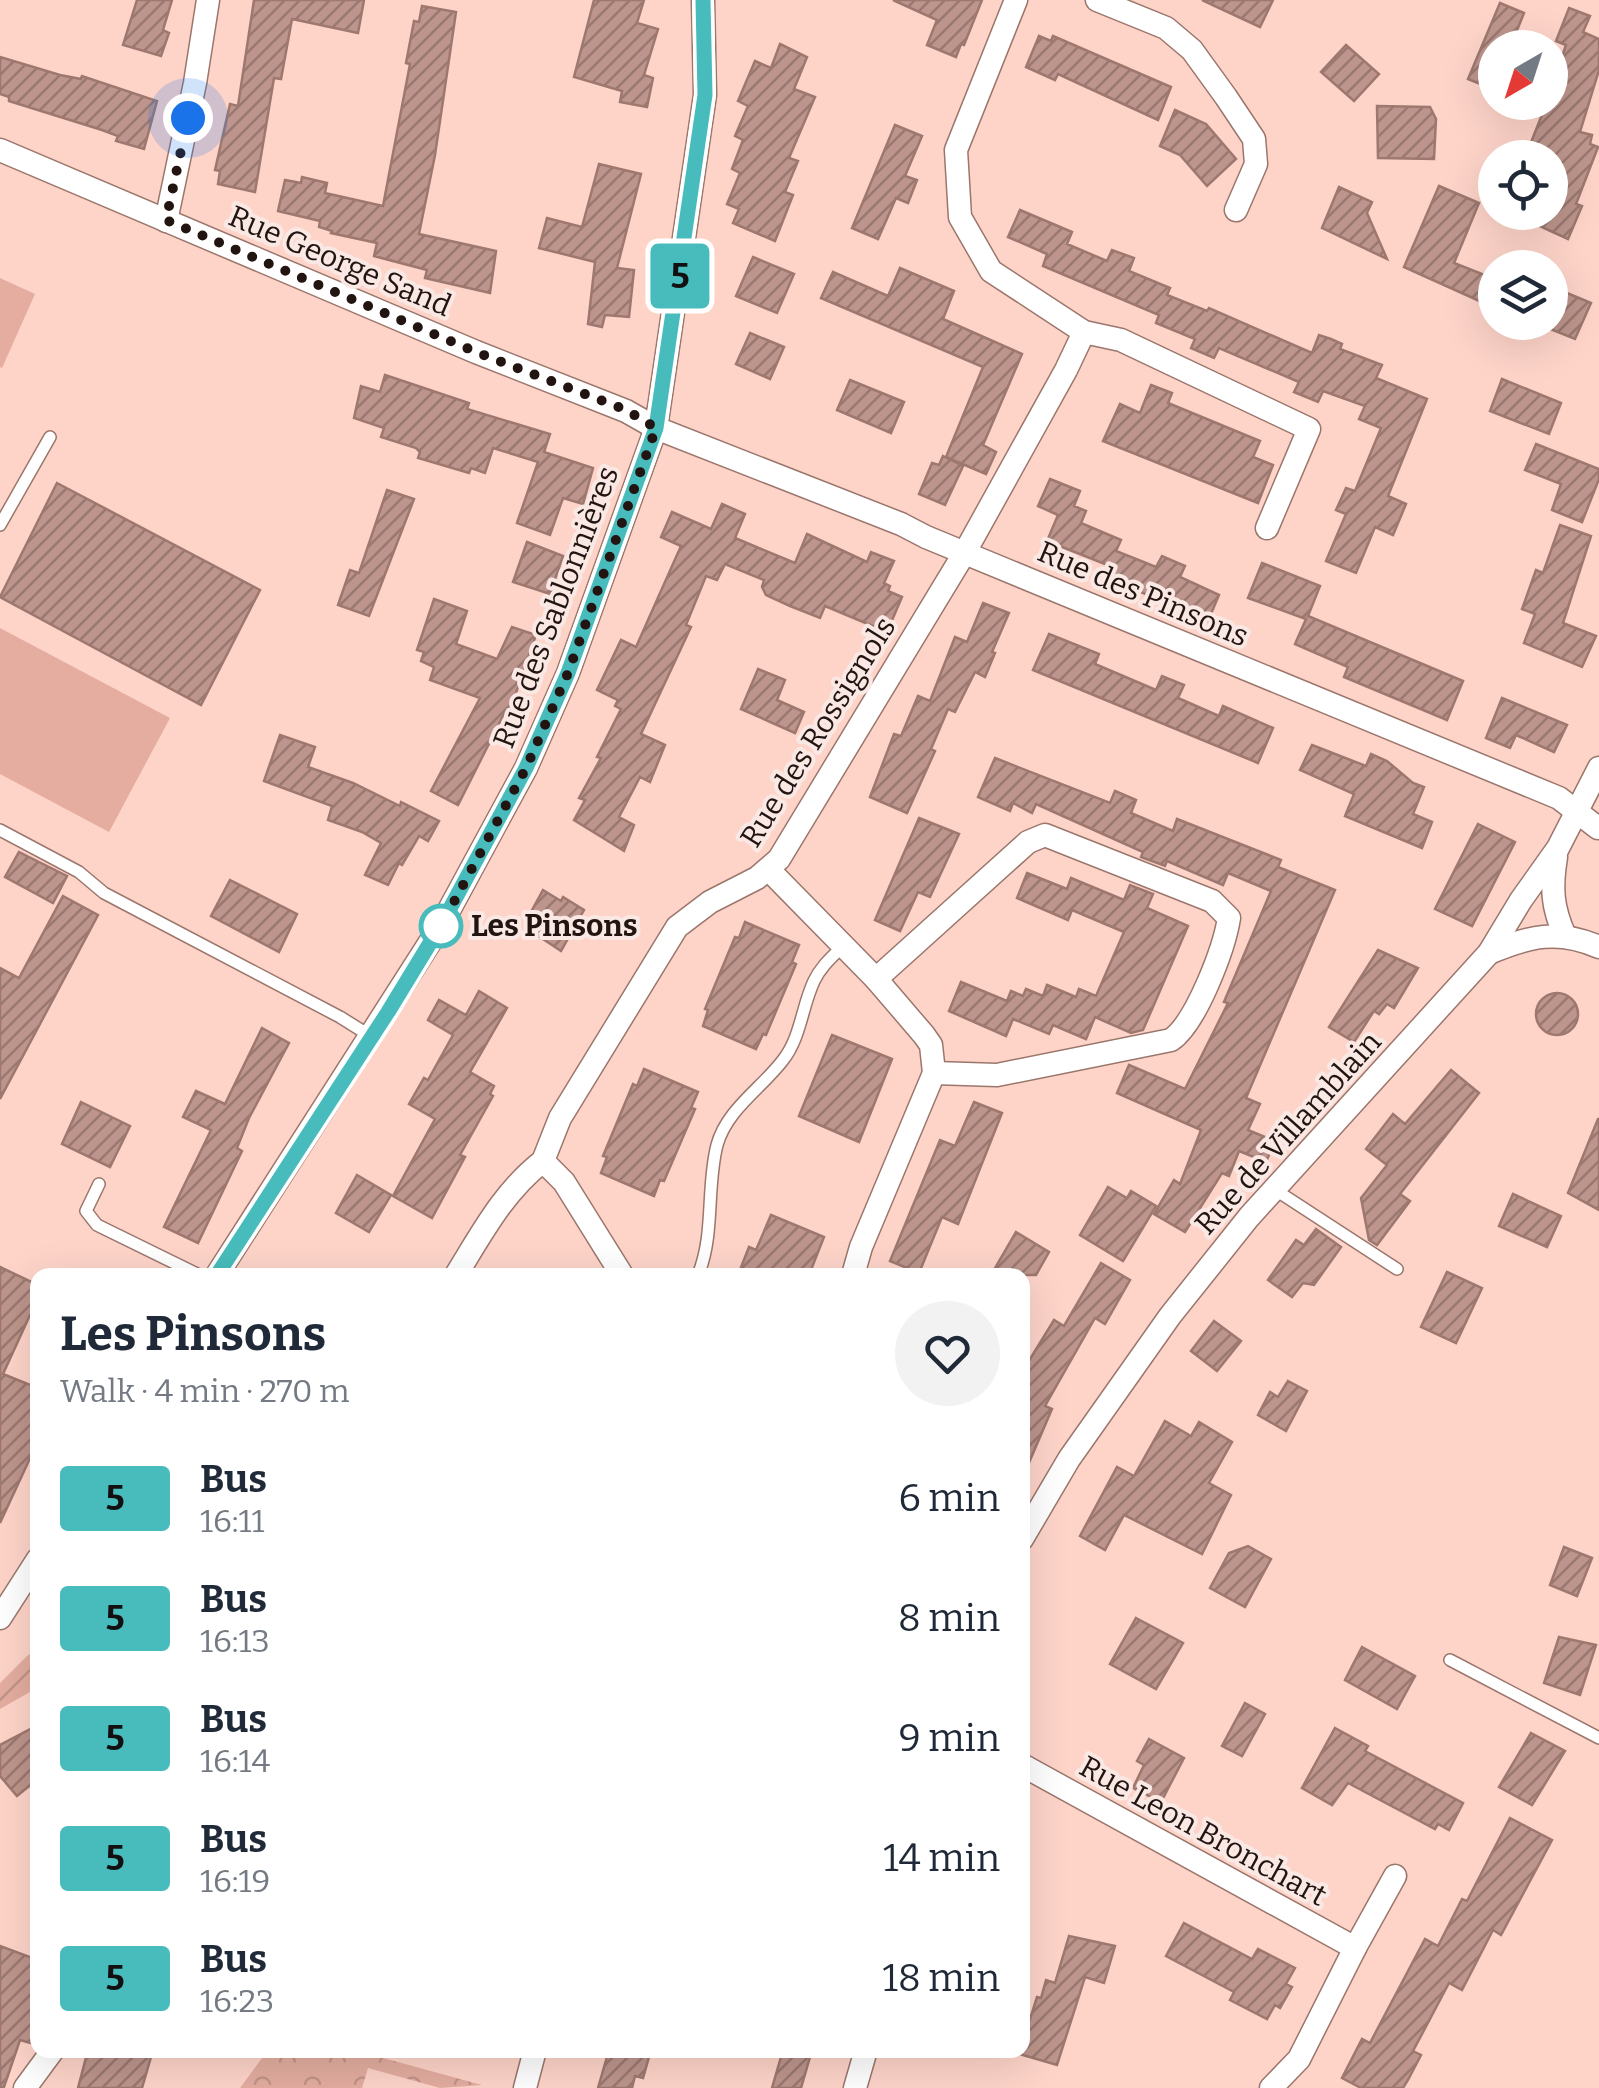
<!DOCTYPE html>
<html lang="en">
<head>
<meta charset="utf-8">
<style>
	:root { --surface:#fff; --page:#f2f2f3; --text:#1f2937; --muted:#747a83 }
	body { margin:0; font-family:Bitter,serif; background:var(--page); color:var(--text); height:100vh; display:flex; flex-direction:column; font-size:38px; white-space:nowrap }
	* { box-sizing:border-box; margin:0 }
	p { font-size:32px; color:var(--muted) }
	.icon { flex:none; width:55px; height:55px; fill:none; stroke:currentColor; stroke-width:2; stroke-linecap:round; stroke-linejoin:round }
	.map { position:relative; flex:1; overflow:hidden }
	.details { position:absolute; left:30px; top:1268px; width:1000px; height:790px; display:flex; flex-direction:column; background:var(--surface); border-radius:20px; box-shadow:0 10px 40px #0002 }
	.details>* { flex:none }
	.badge { padding:0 20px; border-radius:8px; font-size:35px; line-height:65px }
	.needle { width:65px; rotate:219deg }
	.fabs { position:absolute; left:1478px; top:30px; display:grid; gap:20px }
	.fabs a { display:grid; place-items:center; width:90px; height:90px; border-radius:50%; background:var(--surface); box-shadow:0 10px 40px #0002; font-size:50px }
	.you { position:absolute; width:50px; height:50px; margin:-25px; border:8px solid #fff; border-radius:50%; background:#1a73e8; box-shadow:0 0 0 15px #1a73e833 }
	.map>.badge { position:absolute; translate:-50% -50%; box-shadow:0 0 0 5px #fff }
	.round { display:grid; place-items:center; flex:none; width:105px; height:105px; border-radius:52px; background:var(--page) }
	.summary { display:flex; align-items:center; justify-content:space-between; height:170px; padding:0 30px }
	h1 { font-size:48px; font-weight:700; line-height:75px }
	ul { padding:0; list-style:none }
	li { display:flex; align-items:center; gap:30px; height:120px; padding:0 30px }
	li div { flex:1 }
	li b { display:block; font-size:38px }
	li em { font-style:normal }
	li .badge { min-width:110px; font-weight:700; text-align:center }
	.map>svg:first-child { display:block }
	.park { fill:url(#park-crowns) }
	.garden { fill:url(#garden-furrows) }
	.pitch { fill:#e4ada0 }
	.building { fill:url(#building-hatch); stroke:#9e786f; stroke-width:2.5 }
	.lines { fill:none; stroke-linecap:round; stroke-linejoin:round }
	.service-casing { stroke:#9b766c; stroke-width:14 }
	.minor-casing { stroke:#9b766c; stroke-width:25 }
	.service { stroke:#fff; stroke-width:11 }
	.minor { stroke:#fff; stroke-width:22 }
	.line-casing { stroke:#fff; stroke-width:22 }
	.line { stroke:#48bcbc; stroke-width:15 }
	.walk { stroke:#221411; stroke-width:10; stroke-dasharray:0 18 }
	.stop-dot { fill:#fff; stroke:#48bcbc; stroke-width:5 }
	.labels { text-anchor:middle; stroke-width:8; stroke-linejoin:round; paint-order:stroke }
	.street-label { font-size:30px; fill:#221411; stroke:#f9e8e3 }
	.stop-label { font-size:30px; font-weight:bold; fill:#221411; stroke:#f9e8e3; text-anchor:start }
</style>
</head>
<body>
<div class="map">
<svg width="1599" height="2088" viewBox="0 0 1599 2088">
	<defs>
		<pattern id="park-crowns" width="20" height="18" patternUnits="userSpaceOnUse" patternTransform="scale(2.5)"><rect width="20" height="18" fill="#e4ada0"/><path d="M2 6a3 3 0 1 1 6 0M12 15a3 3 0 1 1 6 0" fill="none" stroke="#c39489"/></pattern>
		<pattern id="garden-furrows" width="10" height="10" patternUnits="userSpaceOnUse" patternTransform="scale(2.5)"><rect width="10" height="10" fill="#e4ada0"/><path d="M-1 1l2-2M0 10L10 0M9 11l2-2" fill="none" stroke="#c39489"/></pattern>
		<pattern id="building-hatch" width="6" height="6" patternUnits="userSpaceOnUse" patternTransform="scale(2.5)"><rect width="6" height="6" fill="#bd958c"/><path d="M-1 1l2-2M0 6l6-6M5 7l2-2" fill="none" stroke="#997871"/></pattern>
	</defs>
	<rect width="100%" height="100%" fill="#fed4c9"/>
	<polygon class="park" points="268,2050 354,2050 482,2085 440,2088 368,2068 362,2088 240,2088"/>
	<polygon class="garden" points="37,1650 37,1688 0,1709 0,1683 27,1656"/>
	<g class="pitch">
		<polygon points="0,278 35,294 2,368 0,367"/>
		<polygon points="0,628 170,718 109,832 0,774"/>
	</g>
	<g class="building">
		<polygon points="137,0 172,0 163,30 169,33 161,56 123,45"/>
		<polygon points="254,0 364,0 358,33 292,19 281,79 274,78 255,192 218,184 220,171 215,170 230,104 238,106"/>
		<polygon points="594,0 644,0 637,23 658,29 644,75 653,78 647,107 620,102 622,91 574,77"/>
		<polygon points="893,0 982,0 964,45 961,44 956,57 927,45 937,20"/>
		<polygon points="1202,0 1273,0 1260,27"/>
		<polygon points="1500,3 1524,13 1510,48 1495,48 1495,90 1468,79"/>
		<polygon points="422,6 456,12 435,155 419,234 496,251 490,293 425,278 427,270 374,256 377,243 331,233 332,231 319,227 320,221 278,211 285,180 301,183 302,177 327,183 325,193 383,206 410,64 406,63 414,21 419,22"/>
		<polygon points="1569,8 1590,16 1583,32 1599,39 1599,70 1580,132 1592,135 1590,144 1598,147 1576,204 1582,206 1568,239 1509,212 1550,212 1550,158 1526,155 1547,102 1550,102 1550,93 1566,45 1556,41"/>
		<polygon points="1039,36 1051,41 1053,36 1171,87 1158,120 1058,74 1055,80 1026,67"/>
		<polygon points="780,44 807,57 794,89 815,97 789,158 798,161 785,192 793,195 775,241 733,223 739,209 727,204 740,173 732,169 743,140 735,136 748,106 738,101 755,61 771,68"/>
		<polygon points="1346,45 1379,74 1354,101 1321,72"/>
		<polygon points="0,57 60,75 81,79 82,76 157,101 144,149 116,141 118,136 102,130 9,101 9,97 0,94"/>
		<polygon points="1377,106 1430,107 1436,119 1434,159 1378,158"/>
		<polygon points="1175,110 1206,124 1236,159 1207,186 1180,155 1160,146"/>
		<polygon points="895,125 922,136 905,176 917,180 908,203 896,198 878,239 852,228"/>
		<polygon points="599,164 641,174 617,268 634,270 629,317 605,315 602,327 588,324 595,262 539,248 547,218 582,227"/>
		<polygon points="1439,186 1479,203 1454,263 1495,279 1495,308 1404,267"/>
		<polygon points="1339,187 1372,202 1367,213 1387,259 1322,228"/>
		<polygon points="1020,210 1072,232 1067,244 1107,261 1112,250 1134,258 1129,271 1170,288 1167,295 1207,311 1209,308 1312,353 1319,335 1331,339 1342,344 1340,349 1382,365 1376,378 1427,399 1388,496 1406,504 1393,535 1375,527 1356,573 1326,561 1346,514 1336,510 1346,488 1355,491 1381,428 1359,419 1365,406 1323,391 1318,402 1294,392 1299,382 1219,348 1214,358 1191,348 1195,339 1156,323 1159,315 1043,266 1047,254 1008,237"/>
		<polygon points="753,257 794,274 777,313 736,296"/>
		<polygon points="900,268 954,291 943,319 1022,354 983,445 996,452 986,474 946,457 983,367 821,298 833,272 888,296"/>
		<polygon points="1550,286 1591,303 1575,339 1550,329"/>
		<polygon points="750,333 784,347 770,379 736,364"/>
		<polygon points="385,375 469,403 467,409 550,434 544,452 593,468 583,504 563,498 550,535 517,523 538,462 493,448 485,473 471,468 469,473 418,458 420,452 416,448 381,437 384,428 354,418 361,386 380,392"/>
		<polygon points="1502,379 1561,403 1549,434 1490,411"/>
		<polygon points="850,380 904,402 891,433 837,410"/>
		<polygon points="1151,385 1172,393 1168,403 1260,441 1253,457 1273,465 1258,503 1103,441 1120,404 1140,413"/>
		<polygon points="1536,444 1599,469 1599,479 1582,522 1552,510 1561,484 1525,470"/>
		<polygon points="943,456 963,466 945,505 919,494 932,463 939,465"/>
		<polygon points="1050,479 1080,491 1074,506 1086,511 1081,523 1121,540 1116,551 1156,567 1162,556 1185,566 1180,577 1219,595 1208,621 1106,577 1110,566 1047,541 1058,515 1038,506"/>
		<polygon points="57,483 260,590 201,705 0,597"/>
		<polygon points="387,490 414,499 369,616 338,605 350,570 359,573"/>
		<polygon points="722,504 745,514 735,538 795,563 807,534 867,562 871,552 894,561 884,583 890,586 888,591 902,597 887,632 825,606 820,618 790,606 766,595 762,587 764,580 725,564 717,580 706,576 686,625 691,627 641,734 665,745 650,782 640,777 619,817 634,825 624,851 574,820 585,800 579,798 601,758 597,757 621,709 615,706 618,700 597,690 621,640 636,647 681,546 661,537 672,512 711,529"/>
		<polygon points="1560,525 1591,536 1563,623 1596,636 1582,667 1524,643 1535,614 1522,609 1536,570 1543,573"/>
		<polygon points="527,542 563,556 550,594 513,582"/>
		<polygon points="1262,563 1320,586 1308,616 1463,681 1447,720 1344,677 1348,667 1295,644 1306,619 1248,598"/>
		<polygon points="434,599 467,611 456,644 497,659 512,627 536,635 508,716 504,714 458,805 431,791 480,698 430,680 434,667 421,661 424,652 417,650"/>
		<polygon points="983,603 1009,613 992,652 995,653 985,677 975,672 955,712 948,709 931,749 935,751 907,813 870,797 894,734 901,736 918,696 930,701 955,637 967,642"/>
		<polygon points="1049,634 1099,654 1095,664 1156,690 1162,676 1184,685 1178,698 1219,716 1223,706 1273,728 1258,763 1033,670"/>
		<polygon points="758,669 785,680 777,700 804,712 795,733 741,709"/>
		<polygon points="1502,698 1567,725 1554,752 1516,735 1510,748 1486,738"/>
		<polygon points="280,735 315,747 308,767 353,783 400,806 401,802 439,821 428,841 419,836 402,865 399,863 388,885 365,875 381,843 362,832 328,820 332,806 264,781"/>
		<polygon points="1312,745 1366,766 1371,754 1387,761 1413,783 1424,787 1413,814 1432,822 1422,848 1345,816 1354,794 1300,770"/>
		<polygon points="995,758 1110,803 1115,791 1136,800 1131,813 1173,831 1177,819 1281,860 1278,867 1335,890 1246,1098 1260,1104 1248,1130 1275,1141 1266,1162 1239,1151 1229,1176 1222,1173 1185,1232 1154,1214 1174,1180 1180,1184 1201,1130 1117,1093 1129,1065 1185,1089 1228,1003 1224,1002 1271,891 1228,873 1223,885 1167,861 1165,866 1141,857 1143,852 1036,804 1032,813 1013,803 1010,811 978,797"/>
		<polygon points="919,818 959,834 930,897 918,892 900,931 875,920"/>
		<polygon points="1478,824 1515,842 1472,926 1435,909"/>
		<polygon points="19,852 67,876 53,903 5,877"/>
		<polygon points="1027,873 1067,889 1071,878 1124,900 1130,885 1153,894 1147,908 1188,926 1143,1030 1131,1033 1095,1017 1086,1039 1053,1025 1049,1034 1013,1019 1006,1036 949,1011 961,982 1007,1001 1011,991 1023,996 1026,989 1043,996 1047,985 1076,997 1079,989 1096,996 1124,932 1072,910 1068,920 1017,898"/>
		<polygon points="230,880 297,914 279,952 211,916"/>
		<polygon points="543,890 561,901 563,897 584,910 561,951 534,933 537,928 526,921"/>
		<polygon points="63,896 98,915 0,1099 0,968 19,978"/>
		<polygon points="745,922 799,945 792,962 796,964 766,1035 763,1034 756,1049 703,1026 708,1010 705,1009 735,937 739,938"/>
		<polygon points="1378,950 1418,968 1394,1008 1387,1004 1379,1014 1374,1011 1354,1042 1329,1027"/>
		<polygon points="479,991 507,1008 470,1072 494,1086 490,1094 493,1096 460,1155 465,1157 432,1218 393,1196 435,1119 409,1104 424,1078 428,1080 453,1035 428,1020 439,1000 466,1015"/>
		<circle cx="1557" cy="1014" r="21"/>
		<polygon points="262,1028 289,1043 249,1118 237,1148 242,1151 198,1243 164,1227 211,1130 183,1117 196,1091 225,1104"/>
		<polygon points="832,1035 892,1059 859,1142 799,1116"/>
		<polygon points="644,1069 698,1092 691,1108 695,1109 664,1181 660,1180 654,1196 601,1173 607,1157 603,1156 633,1084 637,1086"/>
		<polygon points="1451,1070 1479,1093 1400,1194 1410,1201 1377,1245 1369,1240 1361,1198 1387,1165 1366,1149 1393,1114 1405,1124"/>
		<polygon points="81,1102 130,1126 110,1167 62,1144"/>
		<polygon points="974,1102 1002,1113 958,1224 942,1217 919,1273 890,1261 940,1140 955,1146"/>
		<polygon points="1598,1119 1599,1119 1599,1210 1568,1193"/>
		<polygon points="357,1175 391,1195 369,1232 336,1213"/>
		<polygon points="1108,1187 1127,1198 1131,1191 1156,1206 1123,1261 1080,1235"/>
		<polygon points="1513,1194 1561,1216 1547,1247 1499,1226"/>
		<polygon points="771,1215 824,1237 809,1275 738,1275 749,1247 756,1250"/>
		<polygon points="1316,1229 1341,1247 1314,1285 1303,1283 1292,1297 1268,1280 1296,1240 1304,1245"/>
		<polygon points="1016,1232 1049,1252 1036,1275 991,1275"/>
		<polygon points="1101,1263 1130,1280 1105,1324 1095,1318 1045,1406 1052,1409 1022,1479 1022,1372 1054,1320 1064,1326"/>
		<polygon points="0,1267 38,1285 38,1319 30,1315 3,1374 38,1388 38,1441 0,1523"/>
		<polygon points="1447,1272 1482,1288 1456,1343 1421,1327"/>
		<polygon points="1214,1321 1241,1341 1217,1371 1191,1351"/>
		<polygon points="1288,1381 1307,1391 1286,1431 1258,1415 1270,1392 1278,1397"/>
		<polygon points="1165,1421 1191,1436 1199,1422 1232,1442 1209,1483 1231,1495 1202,1554 1124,1515 1105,1550 1080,1536 1117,1467 1134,1476"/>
		<polygon points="1248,1546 1271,1559 1245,1607 1210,1588 1229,1553"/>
		<polygon points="1564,1547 1592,1558 1577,1596 1550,1585"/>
		<polygon points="1136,1618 1183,1643 1156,1689 1110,1664"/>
		<polygon points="1559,1637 1596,1645 1580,1695 1544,1683"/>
		<polygon points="1362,1647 1415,1676 1397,1709 1345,1680"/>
		<polygon points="1245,1703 1265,1714 1242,1756 1222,1746"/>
		<polygon points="38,1725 38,1779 17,1796 0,1776 0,1745"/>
		<polygon points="1335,1728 1368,1746 1365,1751 1463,1803 1449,1830 1438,1824 1435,1829 1348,1783 1332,1805 1302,1788"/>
		<polygon points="1531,1733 1565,1751 1532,1805 1499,1787"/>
		<polygon points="1149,1739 1184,1758 1161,1802 1133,1788 1144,1765 1137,1761"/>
		<polygon points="1510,1818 1552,1840 1501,1935 1493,1930 1462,1990 1449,1983 1413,2051 1421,2055 1408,2080 1403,2088 1361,2088 1342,2078 1362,2039 1370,2043 1425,1939 1438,1946 1462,1899 1467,1901"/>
		<polygon points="1184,1923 1252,1959 1258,1949 1295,1968 1286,1984 1292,1987 1280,2008 1275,2005 1267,2019 1230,2000 1234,1992 1166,1956"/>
		<polygon points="1069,1936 1115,1946 1104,1983 1085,1977 1057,2065 1019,2054 1037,1997 1041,1998 1046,1980 1055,1983"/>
		<polygon points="0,1946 38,1960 38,2045 20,2040 4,2087 0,2087"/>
		<polygon points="88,2050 118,2055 120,2050 153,2050 142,2088 78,2088"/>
		<polygon points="609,2050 651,2050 643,2078 635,2076 632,2088 598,2088"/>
		<polygon points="783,2050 812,2050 801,2088 772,2088"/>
	</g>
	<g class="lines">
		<g class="service-casing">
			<g id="service">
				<polyline points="0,525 50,437"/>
				<polyline points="0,830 79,872 104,893 340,1017 372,1037"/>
				<polyline points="99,1184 86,1211 97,1225 199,1275"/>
				<polyline points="1274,1189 1397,1269"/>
				<path d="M 698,1275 C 715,1234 706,1188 717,1145 C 727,1109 762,1088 783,1060 C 801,1037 802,1006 814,981 C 821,966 833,956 844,945"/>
				<polyline points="1450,1660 1599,1738"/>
			</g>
		</g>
		<g class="minor-casing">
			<g id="minor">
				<polyline points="1016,0 956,150 960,217 991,271 1084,332 1121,340 1309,429 1267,528"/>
				<polyline points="1097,0 1166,28 1192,50 1226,97 1254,139 1256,164 1236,210"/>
				<polyline points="0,150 476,352 626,411 656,428 901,524 926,537 1559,798 1598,828"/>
				<polyline points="166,221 195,83 208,0"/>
				<path d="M 1556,857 C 1551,888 1552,907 1565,936"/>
				<polyline points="768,869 876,979 924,1035 931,1045 934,1073 861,1247 853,1275"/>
				<path d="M 1489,953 C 1529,936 1558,929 1599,947"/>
				<path d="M 876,979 L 1028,842 L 1045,835 L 1212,901 L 1229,918 C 1224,949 1196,1023 1171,1040 L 997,1075 L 934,1073"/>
				<polyline points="217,1275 441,925 526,768 568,673 656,428 705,95 703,0"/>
				<path d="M 456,1275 C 482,1233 504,1191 543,1161"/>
				<polyline points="622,1275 564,1182 543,1161 560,1118 677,927 710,902 757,878 779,859 965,552 1066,370 1084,332"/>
				<polyline points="1022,1539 1069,1459 1170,1316 1249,1217 1489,953 1521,900 1558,848 1599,768"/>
				<polyline points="0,1618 38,1559"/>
				<polyline points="1022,1765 1355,1948 1299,2059 1271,2088"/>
				<polyline points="1355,1948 1395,1876"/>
				<polyline points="25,2088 53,2050"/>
				<polyline points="525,2088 535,2050"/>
				<polyline points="855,2088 866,2050"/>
			</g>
		</g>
		<use href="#service" class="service"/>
		<use href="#minor" class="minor"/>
	</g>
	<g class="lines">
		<g class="line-casing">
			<polyline id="line" points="217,1275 388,1012 441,925 526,768 568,673 656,428 705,95 703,0"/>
		</g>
		<use href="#line" class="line"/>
		<polyline class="walk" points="188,118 166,220 476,352 626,410 656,428 568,673 526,768 441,926"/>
	</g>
	<circle class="stop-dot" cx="441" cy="926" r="20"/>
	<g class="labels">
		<g class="street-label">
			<text transform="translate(340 261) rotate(23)" y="10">Rue George Sand</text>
			<text transform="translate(1143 594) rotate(23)" y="10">Rue des Pinsons</text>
			<text transform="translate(556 607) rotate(-69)" y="10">Rue des Sablonnières</text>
			<text transform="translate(818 732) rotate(-58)" y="10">Rue des Rossignols</text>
			<text transform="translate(1288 1133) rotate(-48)" y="10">Rue de Villamblain</text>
			<text transform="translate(1203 1831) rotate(29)" y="10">Rue Leon Bronchart</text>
		</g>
		<g class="stop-label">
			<text x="471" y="936">Les Pinsons</text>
		</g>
	</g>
</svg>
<div class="fabs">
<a><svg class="needle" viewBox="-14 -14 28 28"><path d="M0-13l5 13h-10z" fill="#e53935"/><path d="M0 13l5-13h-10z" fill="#747a83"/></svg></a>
<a><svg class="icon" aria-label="locate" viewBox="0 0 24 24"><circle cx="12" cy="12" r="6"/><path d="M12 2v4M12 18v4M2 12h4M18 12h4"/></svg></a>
<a><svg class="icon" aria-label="layers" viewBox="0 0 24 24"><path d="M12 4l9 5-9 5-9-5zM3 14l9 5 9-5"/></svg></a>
</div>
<div class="you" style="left:188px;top:118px"></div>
<b class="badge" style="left:680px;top:276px;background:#48bcbc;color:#111">5</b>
<section class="details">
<div class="summary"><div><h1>Les Pinsons</h1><p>Walk · 4 min · 270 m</p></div><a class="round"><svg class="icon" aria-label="heart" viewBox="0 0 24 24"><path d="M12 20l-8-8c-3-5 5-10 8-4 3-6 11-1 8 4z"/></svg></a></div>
<ul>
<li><span class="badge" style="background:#48bcbc;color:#111">5</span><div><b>Bus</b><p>16:11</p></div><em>6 min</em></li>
<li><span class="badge" style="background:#48bcbc;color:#111">5</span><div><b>Bus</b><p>16:13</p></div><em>8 min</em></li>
<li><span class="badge" style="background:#48bcbc;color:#111">5</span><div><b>Bus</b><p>16:14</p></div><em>9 min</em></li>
<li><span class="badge" style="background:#48bcbc;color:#111">5</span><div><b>Bus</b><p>16:19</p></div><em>14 min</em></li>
<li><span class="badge" style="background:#48bcbc;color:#111">5</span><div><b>Bus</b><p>16:23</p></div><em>18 min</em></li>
</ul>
</section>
</div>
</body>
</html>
